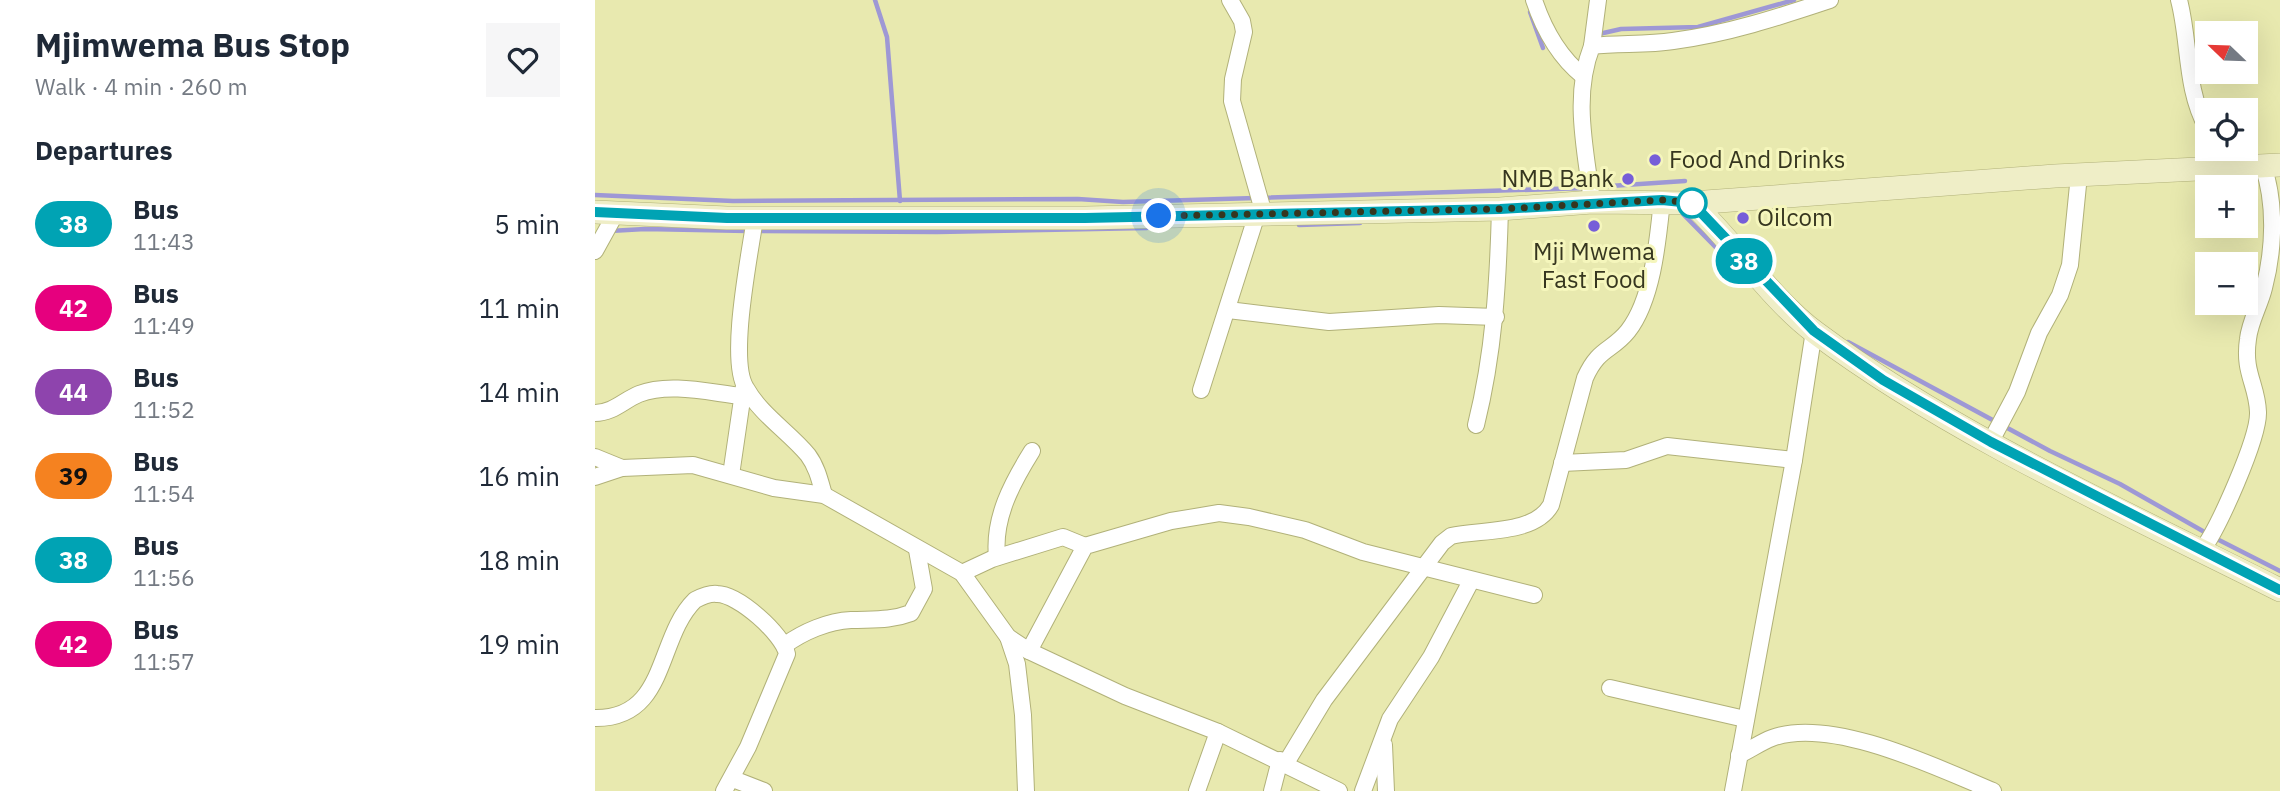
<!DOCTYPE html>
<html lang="en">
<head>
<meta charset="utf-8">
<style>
	:root { --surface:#fff; --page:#f6f6f7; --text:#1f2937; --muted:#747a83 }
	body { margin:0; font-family:"IBM Plex Sans",sans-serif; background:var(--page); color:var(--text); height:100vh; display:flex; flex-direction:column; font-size:26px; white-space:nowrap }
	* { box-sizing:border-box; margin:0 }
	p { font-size:23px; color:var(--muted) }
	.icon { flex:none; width:38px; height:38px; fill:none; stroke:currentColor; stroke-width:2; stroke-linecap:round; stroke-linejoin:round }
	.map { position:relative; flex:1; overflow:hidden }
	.drawer { display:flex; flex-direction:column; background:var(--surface); width:595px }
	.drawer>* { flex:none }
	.badge { padding:0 14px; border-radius:23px; font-size:24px; line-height:46px }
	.needle { width:46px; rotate:293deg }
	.fabs { position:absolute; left:1600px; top:21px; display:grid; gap:14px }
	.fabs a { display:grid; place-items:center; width:63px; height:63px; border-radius:0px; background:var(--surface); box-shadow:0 7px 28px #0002; font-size:35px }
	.you { position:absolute; width:35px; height:35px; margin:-18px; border:5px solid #fff; border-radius:50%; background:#1a73e8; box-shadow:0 0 0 10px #1a73e833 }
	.map>.badge { position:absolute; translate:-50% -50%; box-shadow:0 0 0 4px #fff }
	h2 { padding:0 35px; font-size:26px; line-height:63px }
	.round { display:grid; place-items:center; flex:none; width:74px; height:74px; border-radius:0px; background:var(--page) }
	.headline { display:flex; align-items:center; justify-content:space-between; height:119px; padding:0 35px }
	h1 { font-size:33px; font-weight:700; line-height:52px }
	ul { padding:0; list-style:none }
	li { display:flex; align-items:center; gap:21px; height:84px; padding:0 35px }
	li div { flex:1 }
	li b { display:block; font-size:26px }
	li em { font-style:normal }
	li .badge { min-width:77px; font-weight:700; text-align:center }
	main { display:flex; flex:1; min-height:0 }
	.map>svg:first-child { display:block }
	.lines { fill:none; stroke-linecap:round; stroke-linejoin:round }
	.stream { stroke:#9e98d5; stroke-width:4.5 }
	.street-casing { stroke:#b1b179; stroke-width:18 }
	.secondary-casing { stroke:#b1b179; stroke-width:24 }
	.street { stroke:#fff; stroke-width:16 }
	.secondary { stroke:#efeec7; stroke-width:23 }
	.line-casing { stroke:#fff; stroke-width:16 }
	.line { stroke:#00a3b4; stroke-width:10 }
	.walk { stroke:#36361f; stroke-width:7; stroke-dasharray:0 12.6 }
	.poi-dot { fill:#765ed8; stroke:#f5f6bc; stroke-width:2.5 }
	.stop-dot { fill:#fff; stroke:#00a3b4; stroke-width:3.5 }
	.labels { text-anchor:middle; stroke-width:6; stroke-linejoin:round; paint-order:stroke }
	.poi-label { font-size:24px; fill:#36361f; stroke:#f5f6bc; text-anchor:start }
</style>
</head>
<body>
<main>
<section class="drawer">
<div class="headline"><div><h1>Mjimwema Bus Stop</h1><p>Walk · 4 min · 260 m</p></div><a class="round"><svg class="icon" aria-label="heart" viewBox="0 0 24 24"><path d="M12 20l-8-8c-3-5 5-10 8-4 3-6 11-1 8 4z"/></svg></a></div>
<h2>Departures</h2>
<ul>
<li><span class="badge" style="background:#00a3b4;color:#fff">38</span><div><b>Bus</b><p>11:43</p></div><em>5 min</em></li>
<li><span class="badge" style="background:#e6007e;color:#fff">42</span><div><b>Bus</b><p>11:49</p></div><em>11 min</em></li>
<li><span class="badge" style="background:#8e44ad;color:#fff">44</span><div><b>Bus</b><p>11:52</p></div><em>14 min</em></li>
<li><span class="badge" style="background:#f58220;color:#111">39</span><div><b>Bus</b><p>11:54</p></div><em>16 min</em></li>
<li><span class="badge" style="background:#00a3b4;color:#fff">38</span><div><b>Bus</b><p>11:56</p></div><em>18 min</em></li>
<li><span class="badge" style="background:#e6007e;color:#fff">42</span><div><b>Bus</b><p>11:57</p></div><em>19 min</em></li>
</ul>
</section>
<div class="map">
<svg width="1685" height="791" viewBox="0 0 1685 791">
	<rect width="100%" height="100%" fill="#e8e9af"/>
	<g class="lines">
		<g class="stream">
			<polyline points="280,0 292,37 305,201"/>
			<polyline points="935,12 948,48"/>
			<polyline points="1004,34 1026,29 1103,27 1199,0"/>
			<polyline points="1000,187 1090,181"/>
			<polyline points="0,195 138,201 483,199 528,202 991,188"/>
			<polyline points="1086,212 1146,273"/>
			<polyline points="704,225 765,223"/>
			<polyline points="15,231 50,229 153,231"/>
			<polyline points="162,231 342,232 552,228"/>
			<polyline points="1253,342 1455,451 1525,484 1613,534"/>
			<polyline points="1620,538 1685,571"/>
		</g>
		<g class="street-casing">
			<g id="street">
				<polyline points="635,0 647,21 649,32 638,79 637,101 669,214"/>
				<path d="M 939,0 C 949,30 963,56 988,76"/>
				<path d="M 1584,0 C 1595,42 1590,89 1612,128"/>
				<polyline points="997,46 1003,0"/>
				<polyline points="1620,149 1622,166"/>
				<path d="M 997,202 C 991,151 977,97 997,46 C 1023,43 1051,45 1078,41 C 1132,34 1184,17 1235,0"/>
				<path d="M 160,218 C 155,254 133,360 151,388 C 166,415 194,432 213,455 C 222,467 225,481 229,495"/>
				<polyline points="0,251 21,213"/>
				<polyline points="633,310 734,322 844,315 901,317"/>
				<polyline points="606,390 662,214"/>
				<path d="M 0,413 C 18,413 29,400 44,394 C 75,382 116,393 147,396"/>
				<path d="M 881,425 C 899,353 903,283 905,209"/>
				<polyline points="1396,441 1422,392 1444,333 1465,295 1475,265 1484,175"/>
				<polyline points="0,457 27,468 98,465 179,488 229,495 367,573 413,637 434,651 530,696 623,732 744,791"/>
				<polyline points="967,463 1031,460 1072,446 1199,460"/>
				<polyline points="136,475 149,386"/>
				<polyline points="0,477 27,468"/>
				<path d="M 1607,550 C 1623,529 1664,438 1663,412 C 1662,384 1648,373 1653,339 C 1655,321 1665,305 1669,288 C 1679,250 1681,203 1668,166"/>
				<path d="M 402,557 C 398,518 417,483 437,451"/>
				<polyline points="367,573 397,559 468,537 490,546"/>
				<polyline points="413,637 422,664 428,715 431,791"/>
				<path d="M 190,645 C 208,632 233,621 256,620 C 278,619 295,621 316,613 L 329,589 L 322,550"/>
				<polyline points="434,651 490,546 576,521 624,513 654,517 710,530 768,552 939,595"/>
				<polyline points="1015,688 1150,719"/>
				<path d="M 0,718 C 73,719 61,638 100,600 C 106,597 115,593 122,594 C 143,594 188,634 192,654 L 153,747 L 129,791"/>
				<polyline points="789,745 791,791"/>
				<path d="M 1144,755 C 1155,750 1166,742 1177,738 C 1236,716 1343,768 1398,791"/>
				<path d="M 691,763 L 729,700 L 847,543 L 856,536 C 886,529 939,535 956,505 L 990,378 C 1004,347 1016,352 1033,331 C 1058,299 1063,239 1067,200"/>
				<polyline points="138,779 169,791"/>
				<polyline points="602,791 623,732"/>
				<polyline points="677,791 685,760"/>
				<polyline points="768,791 795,719 836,657 876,581"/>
				<polyline points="1138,791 1199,460 1219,331"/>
			</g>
		</g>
		<g class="secondary-casing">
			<g id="secondary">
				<path d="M 1097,203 C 1139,242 1175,299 1221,333 C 1358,435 1532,513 1685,590"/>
				<polyline points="0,212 132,218 490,218 905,209 997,202 1097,203 1460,176 1685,165"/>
			</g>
		</g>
		<use href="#street" class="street"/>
		<use href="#secondary" class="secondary"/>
	</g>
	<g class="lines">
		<g class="line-casing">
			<polyline id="line" points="0,212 132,218 490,218 905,209 1067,200 1097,203 1219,331 1288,380 1396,442 1685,590"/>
		</g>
		<use href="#line" class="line"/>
		<polyline class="walk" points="564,216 905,209 1067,200 1097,203"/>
	</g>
	<g class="poi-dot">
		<circle cx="1060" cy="160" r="7"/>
		<circle cx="1033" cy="179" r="7"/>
		<circle cx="1148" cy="218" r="7"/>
		<circle cx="999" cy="226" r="7"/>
	</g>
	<circle class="stop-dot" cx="1097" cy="203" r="14"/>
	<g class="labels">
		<g class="poi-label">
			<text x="1074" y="168">Food And Drinks</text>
			<text x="1019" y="187" text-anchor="end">NMB Bank</text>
			<text x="1162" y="226">Oilcom</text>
			<text x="999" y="260" text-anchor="middle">Mji Mwema<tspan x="999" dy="28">Fast Food</tspan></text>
		</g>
	</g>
</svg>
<div class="fabs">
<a><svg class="needle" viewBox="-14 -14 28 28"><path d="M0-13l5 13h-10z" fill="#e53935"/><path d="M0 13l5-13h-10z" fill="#747a83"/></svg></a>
<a><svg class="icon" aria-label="locate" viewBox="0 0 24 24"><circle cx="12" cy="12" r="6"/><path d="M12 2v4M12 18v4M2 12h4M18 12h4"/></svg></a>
<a>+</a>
<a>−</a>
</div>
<div class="you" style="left:564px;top:216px"></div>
<b class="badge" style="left:1149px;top:261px;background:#00a3b4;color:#fff">38</b>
</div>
</main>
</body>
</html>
